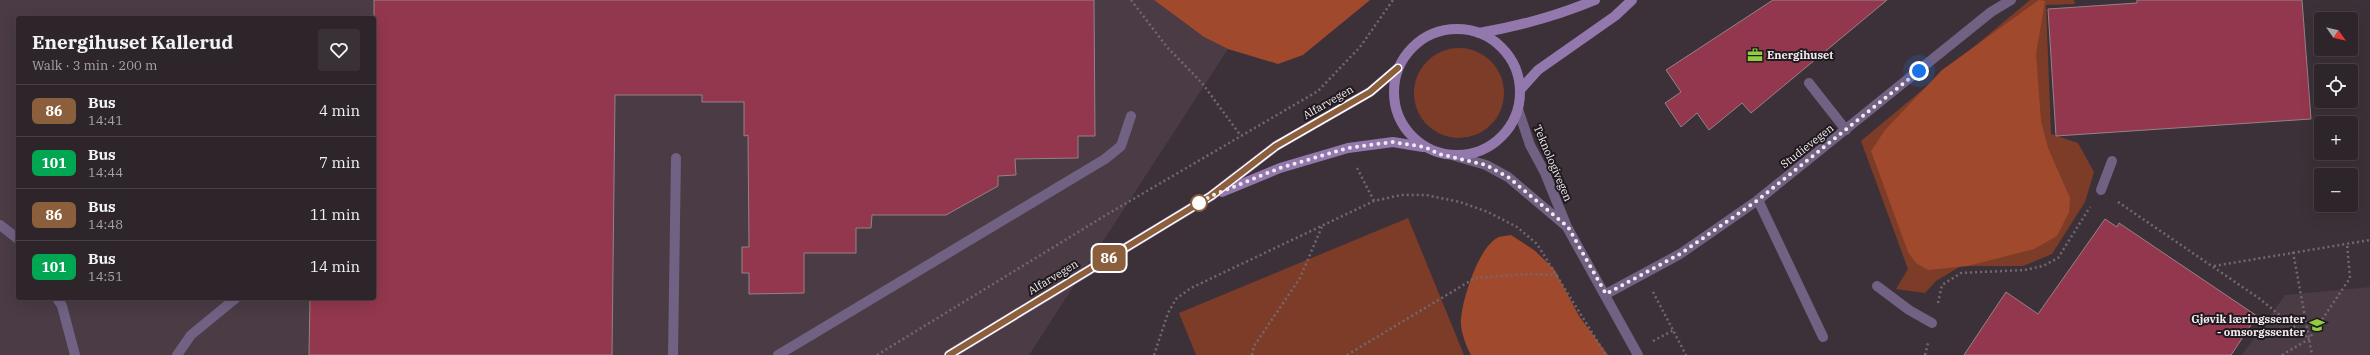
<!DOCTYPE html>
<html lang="en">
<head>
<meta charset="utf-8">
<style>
	:root { --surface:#2d252a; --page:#393136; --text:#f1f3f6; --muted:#a7a5a8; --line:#484247 }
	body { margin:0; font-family:"IBM Plex Serif",serif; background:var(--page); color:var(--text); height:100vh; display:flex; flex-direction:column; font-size:15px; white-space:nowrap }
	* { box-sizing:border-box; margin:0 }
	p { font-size:13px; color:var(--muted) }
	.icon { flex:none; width:22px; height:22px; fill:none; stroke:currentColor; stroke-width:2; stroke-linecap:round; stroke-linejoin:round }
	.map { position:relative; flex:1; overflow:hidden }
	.panel { position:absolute; left:16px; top:16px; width:360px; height:284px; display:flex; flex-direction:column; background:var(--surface); border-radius:4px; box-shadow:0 4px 16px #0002,0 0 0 1px var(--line) }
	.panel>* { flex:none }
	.badge { padding:0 8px; border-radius:6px; font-size:14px; line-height:26px }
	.needle { width:26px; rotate:124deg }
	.fabs { position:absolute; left:2314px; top:12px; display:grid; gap:8px }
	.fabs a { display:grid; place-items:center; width:44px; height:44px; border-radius:4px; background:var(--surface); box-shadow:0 4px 16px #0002,0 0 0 1px var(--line); font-size:20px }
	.you { position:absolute; width:20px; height:20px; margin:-10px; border:3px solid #fff; border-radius:50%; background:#1a73e8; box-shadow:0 0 0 6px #1a73e833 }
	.map>.badge { position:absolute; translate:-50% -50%; box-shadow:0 0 0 2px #fff }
	.round { display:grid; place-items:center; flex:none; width:42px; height:42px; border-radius:4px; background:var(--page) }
	.summary { display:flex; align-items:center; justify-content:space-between; height:68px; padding:0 16px }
	h1 { font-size:19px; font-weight:700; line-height:30px }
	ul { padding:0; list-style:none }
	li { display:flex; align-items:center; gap:12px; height:52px; padding:0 16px; border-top:1px solid var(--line) }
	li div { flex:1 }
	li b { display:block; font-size:15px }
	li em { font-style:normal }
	li .badge { min-width:44px; font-weight:700; text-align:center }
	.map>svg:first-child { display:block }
	.built { fill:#4a3b45; fill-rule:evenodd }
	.green { fill:#7d3c28 }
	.forest { fill:#a1492c }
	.building { fill:#93374e; stroke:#948386 }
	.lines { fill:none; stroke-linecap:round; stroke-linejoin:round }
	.path { stroke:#72696f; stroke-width:2.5; stroke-dasharray:2 3; stroke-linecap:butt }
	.service { stroke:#716183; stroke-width:10 }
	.minor { stroke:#716183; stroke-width:10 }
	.secondary { stroke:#9378ae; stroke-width:10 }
	.line-casing { stroke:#fff; stroke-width:9 }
	.line { stroke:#8b5e3c; stroke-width:6 }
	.walk { stroke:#f1eaef; stroke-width:4; stroke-dasharray:0 7.2 }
	.stop-dot { fill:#fff; stroke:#8b5e3c; stroke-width:2 }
	.labels { text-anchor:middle; stroke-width:4; stroke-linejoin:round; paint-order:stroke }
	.poi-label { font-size:11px; font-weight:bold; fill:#f1eaef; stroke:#1f1a1e; text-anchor:start }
	.street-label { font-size:11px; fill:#f1eaef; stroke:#1f1a1e }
</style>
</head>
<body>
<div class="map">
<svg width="2370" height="355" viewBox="0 0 2370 355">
	<rect width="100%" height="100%" fill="#3c3138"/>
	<g class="built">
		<path d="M 0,0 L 1154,0 L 1204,37 L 1228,49 L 1029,355 L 0,355 ZM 18,18 L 374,18 L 374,298 L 18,298 Z"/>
		<polygon points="2370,287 2370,355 2242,355 2285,295"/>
	</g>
	<g class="green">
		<polygon points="2030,0 2074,0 2075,4 2046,5 2051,134 2078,143 2094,172 2085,202 2052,254 2023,266 1961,266 1936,281 1925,293 1896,289 1908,269 1861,141"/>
		<circle cx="1459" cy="93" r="45"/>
		<polygon points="1408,218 1464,355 1196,355 1179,313"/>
	</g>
	<g class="forest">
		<polygon points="1154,0 1370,0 1303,55 1278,64 1228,49 1204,37"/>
		<polygon points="2039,0 2045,1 2036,54 2041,121 2048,148 2070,198 2069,212 2057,236 2034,249 1968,266 1928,270 1916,263 1908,252 1871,151 1885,130 1942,70"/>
		<path d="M 1511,235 L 1534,250 L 1554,269 L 1579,316 L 1608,355 L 1471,355 C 1466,346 1460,330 1461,320 C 1462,300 1479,245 1499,237 C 1502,236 1507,236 1511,235 Z"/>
	</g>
	<g class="building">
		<polygon points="374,0 1094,0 1095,136 1078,136 1078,158 1015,159 1016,175 998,176 998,186 946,215 872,215 871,228 856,228 856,253 804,253 804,293 749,294 749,273 742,273 742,247 749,247 748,135 744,136 744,102 702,102 702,95 615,95 612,355 309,355 310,298 374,298"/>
		<polygon points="1773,0 1887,0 1751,113 1742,103 1709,130 1697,113 1681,127 1665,103 1681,92 1666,70"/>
		<polygon points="2137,0 2302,0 2311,119 2056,136 2048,9 2137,3"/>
		<polygon points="2105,219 2117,227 2119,223 2257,316 2231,355 1964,355 2006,292 2038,314"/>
	</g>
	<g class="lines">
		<g class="path">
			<polyline points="1131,0 1167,47 1202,83 1241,136"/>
			<polyline points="1357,168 1374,201"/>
			<polyline points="2118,202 2260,299 2309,339"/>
			<polyline points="2293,252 2312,355"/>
			<polyline points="2214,266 2370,240"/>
			<polyline points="1653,292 1686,355"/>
			<polyline points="1938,303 1942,285 1961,273 2025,270 2043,266 2058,258 2090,207"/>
			<polyline points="1653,341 1674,330"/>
			<polyline points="877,355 1106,215 1318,91 1360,47 1393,0"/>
			<polyline points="1154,355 1168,313 1176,299 1191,288 1374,201 1401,195 1426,195 1460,202 1488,212 1517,227 1537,244 1606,355"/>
			<polyline points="1252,355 1254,346 1300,278 1323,224"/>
			<polyline points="1347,355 1475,278 1529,274 1558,275"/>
			<polyline points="1925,355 1928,343"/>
			<polyline points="2282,355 2309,339 2350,278 2347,244"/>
		</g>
		<g class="service">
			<polyline points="1809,83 1846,130"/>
			<polyline points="2101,190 2112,161"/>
			<polyline points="1758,200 1823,337"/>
			<polyline points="0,225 18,239"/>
			<polyline points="1877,286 1909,310 1932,323"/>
			<polyline points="57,298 62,306 75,355"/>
			<polyline points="177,355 191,335 236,298"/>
			<polyline points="673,355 676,158"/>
		</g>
		<g class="minor">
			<polyline points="1518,109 1530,145 1545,173 1567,227 1638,355"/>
			<polyline points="1455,156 1486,165 1508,177 1566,226"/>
			<polyline points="1606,294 1680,254 1758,200 1991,12 2011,0"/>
			<polyline points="778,355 1105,159 1121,146 1131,116"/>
		</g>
		<g class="secondary">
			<circle cx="1457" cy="92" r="63"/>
			<path d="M 1479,33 C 1520,26 1557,16 1595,0"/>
			<polyline points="1520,90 1538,70 1615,16 1632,0"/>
			<polyline points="1222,192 1280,168 1348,148 1393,142 1423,147"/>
			<polyline points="949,355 1211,196 1276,146 1370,92 1398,68"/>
		</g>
	</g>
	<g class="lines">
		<g class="line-casing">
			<polyline id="line" points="949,355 1211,196 1276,146 1370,92 1398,68"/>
		</g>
		<use href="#line" class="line"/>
		<polyline class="walk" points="1199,203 1197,204 1211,196 1280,168 1348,148 1392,142 1425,147 1439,154 1486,165 1508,177 1568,227 1606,294 1680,254 1758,200 1919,71"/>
	</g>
	<defs>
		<g id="office-bare" transform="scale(1.2)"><path d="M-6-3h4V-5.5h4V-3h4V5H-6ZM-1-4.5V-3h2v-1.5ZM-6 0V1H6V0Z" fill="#92cd3f" stroke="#1f1a1e" stroke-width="2.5" paint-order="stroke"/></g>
		<g id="school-bare" transform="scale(1.2)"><path d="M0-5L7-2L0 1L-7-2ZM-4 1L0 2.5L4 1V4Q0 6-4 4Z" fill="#92cd3f" stroke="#1f1a1e" stroke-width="2.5" paint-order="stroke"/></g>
	</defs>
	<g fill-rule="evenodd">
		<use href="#office-bare" x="1755" y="55"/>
		<use href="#school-bare" x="2317" y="325"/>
	</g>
	<circle class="stop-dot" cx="1199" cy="203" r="8"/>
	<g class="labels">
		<g class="poi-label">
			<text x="1767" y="59">Energihuset</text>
			<text x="2305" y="323" text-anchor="end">Gjøvik læringssenter<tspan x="2305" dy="13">- omsorgssenter</tspan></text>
		</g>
		<g class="street-label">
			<text transform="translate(1328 102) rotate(-30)" y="4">Alfarvegen</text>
			<text transform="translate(1807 146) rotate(-38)" y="4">Studievegen</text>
			<text transform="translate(1553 163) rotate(67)" y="4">Teknologivegen</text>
			<text transform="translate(1053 277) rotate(-31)" y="4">Alfarvegen</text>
		</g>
	</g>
</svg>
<div class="fabs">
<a><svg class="needle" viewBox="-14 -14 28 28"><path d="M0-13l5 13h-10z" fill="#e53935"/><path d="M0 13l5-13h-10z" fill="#a7a5a8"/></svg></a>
<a><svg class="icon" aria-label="locate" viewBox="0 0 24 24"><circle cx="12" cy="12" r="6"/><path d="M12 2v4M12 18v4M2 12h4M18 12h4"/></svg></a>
<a>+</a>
<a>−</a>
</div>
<div class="you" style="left:1919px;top:71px"></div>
<b class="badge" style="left:1109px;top:258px;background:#8b5e3c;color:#fff">86</b>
<section class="panel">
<div class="summary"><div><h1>Energihuset Kallerud</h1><p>Walk · 3 min · 200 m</p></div><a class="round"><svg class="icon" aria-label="heart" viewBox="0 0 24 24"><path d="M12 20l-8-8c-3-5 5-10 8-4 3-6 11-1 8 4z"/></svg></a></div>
<ul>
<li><span class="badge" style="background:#8b5e3c;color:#fff">86</span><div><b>Bus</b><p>14:41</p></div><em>4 min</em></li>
<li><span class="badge" style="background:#00a651;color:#fff">101</span><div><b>Bus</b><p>14:44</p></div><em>7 min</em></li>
<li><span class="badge" style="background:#8b5e3c;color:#fff">86</span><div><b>Bus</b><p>14:48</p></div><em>11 min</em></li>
<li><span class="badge" style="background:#00a651;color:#fff">101</span><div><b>Bus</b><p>14:51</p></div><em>14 min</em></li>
</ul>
</section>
</div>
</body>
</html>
